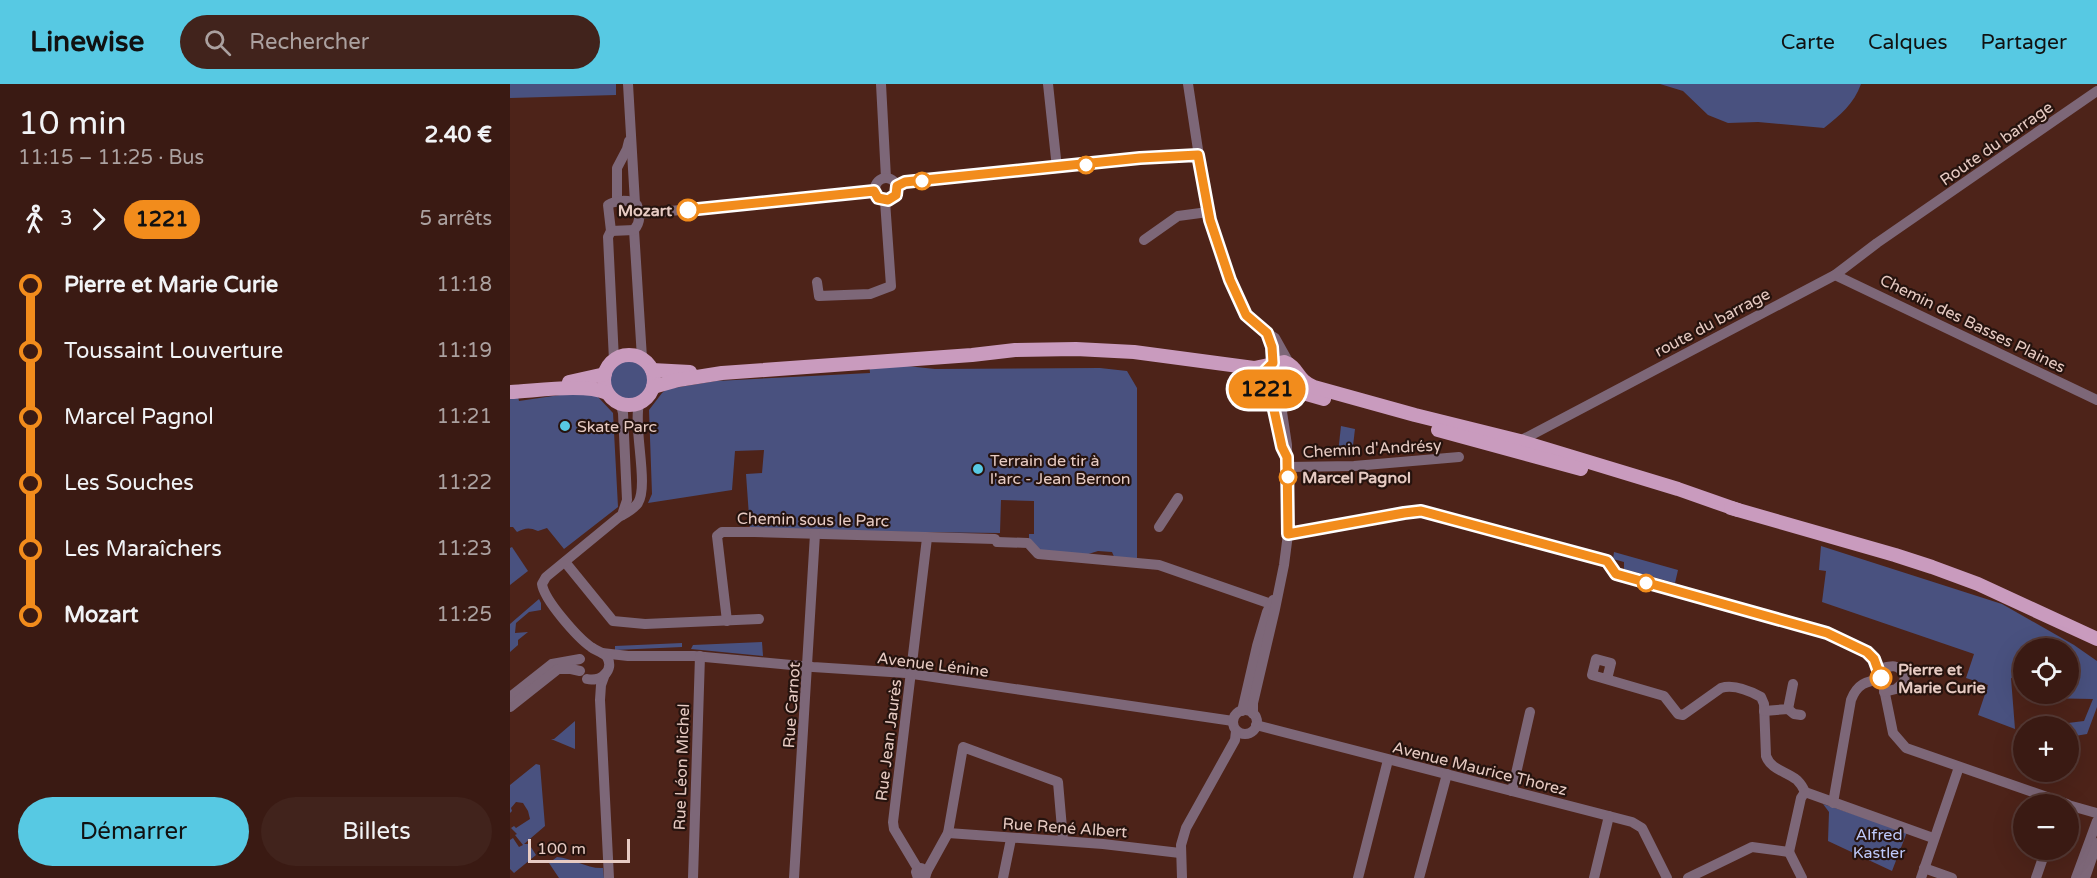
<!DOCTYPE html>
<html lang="fr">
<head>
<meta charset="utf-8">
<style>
	:root { --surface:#3a1a13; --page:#41231c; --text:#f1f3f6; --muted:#aba1a0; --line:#543833; --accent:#57c9e3 }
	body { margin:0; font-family:"Varela Round",sans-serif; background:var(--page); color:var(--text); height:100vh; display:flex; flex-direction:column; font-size:22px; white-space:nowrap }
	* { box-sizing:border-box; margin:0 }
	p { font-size:20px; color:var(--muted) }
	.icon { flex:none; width:33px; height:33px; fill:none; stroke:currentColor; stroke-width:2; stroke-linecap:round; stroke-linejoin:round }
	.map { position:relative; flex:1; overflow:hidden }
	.drawer { display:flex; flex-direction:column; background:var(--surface); width:510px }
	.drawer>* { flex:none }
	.badge { padding:0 12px; border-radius:20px; font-size:21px; line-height:39px }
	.controls { position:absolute; left:1503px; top:554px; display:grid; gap:12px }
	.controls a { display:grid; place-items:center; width:66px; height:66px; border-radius:50%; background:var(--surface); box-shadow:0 6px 24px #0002,0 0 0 2px var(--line); font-size:30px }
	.scale { position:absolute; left:18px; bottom:15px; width:102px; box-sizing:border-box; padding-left:6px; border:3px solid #e7cbc3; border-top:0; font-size:16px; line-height:21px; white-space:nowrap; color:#e7cbc3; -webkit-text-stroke:4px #26130e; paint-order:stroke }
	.map>.badge { position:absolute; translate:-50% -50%; box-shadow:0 0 0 3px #fff }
	.legs { display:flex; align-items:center; gap:9px; height:66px; padding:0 18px; font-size:20px }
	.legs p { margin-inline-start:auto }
	.head { display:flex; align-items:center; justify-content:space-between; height:102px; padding:0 18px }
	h1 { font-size:33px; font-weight:600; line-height:45px }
	.action { display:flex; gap:12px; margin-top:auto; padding:12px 18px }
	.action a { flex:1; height:69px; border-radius:36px; background:var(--accent); color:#111; font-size:24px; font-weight:600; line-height:69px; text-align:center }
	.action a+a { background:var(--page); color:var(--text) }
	ul { padding:0 18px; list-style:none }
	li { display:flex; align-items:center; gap:21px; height:66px; font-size:22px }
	li i { display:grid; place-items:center; width:9px; height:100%; margin:0 8px; background:currentColor }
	li i::after { content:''; width:15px; height:15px; margin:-8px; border:4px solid; border-radius:50%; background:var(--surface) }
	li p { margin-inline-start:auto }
	li:first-child i { background:linear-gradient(#0000 50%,currentColor 0) }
	li:last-child i { background:linear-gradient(currentColor 50%,#0000 0) }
	header { display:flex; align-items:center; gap:36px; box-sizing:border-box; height:84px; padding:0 30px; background:var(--accent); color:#111 }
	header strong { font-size:28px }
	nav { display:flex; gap:33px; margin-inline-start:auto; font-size:21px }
	.search { width:420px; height:54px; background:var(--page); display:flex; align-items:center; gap:15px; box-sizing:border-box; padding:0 21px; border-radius:33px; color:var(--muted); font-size:22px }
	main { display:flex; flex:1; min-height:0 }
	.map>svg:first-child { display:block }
	.green { fill:#49517f }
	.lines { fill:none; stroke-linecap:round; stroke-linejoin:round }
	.minor { stroke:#7d6778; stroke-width:10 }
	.major { stroke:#c99bbe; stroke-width:14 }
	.line-1-casing { stroke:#fff; stroke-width:14 }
	.line-1 { stroke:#f28c1c; stroke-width:9 }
	.stop-1-dot { fill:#fff; stroke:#f28c1c; stroke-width:3 }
	.poi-dot { fill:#57c9e3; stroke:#26130e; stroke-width:2 }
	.labels { text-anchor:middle; stroke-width:4.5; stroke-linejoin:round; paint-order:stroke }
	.street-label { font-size:16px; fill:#e7cbc3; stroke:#26130e }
	.stop-label { font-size:16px; font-weight:bold; fill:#e7cbc3; stroke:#26130e; text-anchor:start }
	.poi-label { font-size:16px; fill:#e7cbc3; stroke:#26130e; text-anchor:start }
	.park-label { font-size:16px; fill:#bec9fa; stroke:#26130e }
</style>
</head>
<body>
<header>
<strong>Linewise</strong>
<div class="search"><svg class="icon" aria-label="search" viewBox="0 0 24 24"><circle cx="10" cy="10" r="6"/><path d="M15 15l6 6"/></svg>Rechercher</div>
<nav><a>Carte</a><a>Calques</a><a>Partager</a></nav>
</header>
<main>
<section class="drawer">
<div class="head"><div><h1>10 min</h1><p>11:15 – 11:25 · Bus</p></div><b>2.40 €</b></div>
<div class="legs"><svg class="icon" aria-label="walk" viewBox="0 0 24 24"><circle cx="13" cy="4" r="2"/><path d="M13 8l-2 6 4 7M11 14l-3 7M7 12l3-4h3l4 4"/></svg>3<svg class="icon" aria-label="forward" viewBox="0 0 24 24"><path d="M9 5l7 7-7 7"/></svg><b class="badge" style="background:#f28c1c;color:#111">1221</b><p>5 arrêts</p></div>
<ul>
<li><i style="color:#f28c1c"></i><b>Pierre et Marie Curie</b><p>11:18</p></li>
<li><i style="color:#f28c1c"></i><span>Toussaint Louverture</span><p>11:19</p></li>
<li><i style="color:#f28c1c"></i><span>Marcel Pagnol</span><p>11:21</p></li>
<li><i style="color:#f28c1c"></i><span>Les Souches</span><p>11:22</p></li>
<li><i style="color:#f28c1c"></i><span>Les Maraîchers</span><p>11:23</p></li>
<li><i style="color:#f28c1c"></i><b>Mozart</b><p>11:25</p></li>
</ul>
<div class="action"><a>Démarrer</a><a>Billets</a></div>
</section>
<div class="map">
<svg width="1587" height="794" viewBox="0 0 1587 794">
	<rect width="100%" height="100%" fill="#4d2319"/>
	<g class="green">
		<polygon points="0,0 106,0 106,11 0,14"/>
		<path d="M 1150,0 L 1351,0 C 1344,20 1330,31 1314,44 L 1248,38 L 1218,39 L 1198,31 L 1173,7 Z"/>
		<circle cx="119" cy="296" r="20"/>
		<polygon points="359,278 425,285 590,284 617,287 627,304 627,478 605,475 602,468 588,467 572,472 529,468 519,458 519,450 524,450 524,417 491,416 490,449 240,446 236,390 252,389 254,366 225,367 222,406 138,419 142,410 139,326 152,309 157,305 206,297 360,289"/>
		<circle cx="770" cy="294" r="10"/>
		<path d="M 6,303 L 9,317 L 77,307 L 88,313 L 103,329 L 108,423 L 54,465 L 37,444 L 28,447 C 19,443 15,444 7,448 L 3,443 L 0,443 L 0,304 Z"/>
		<polygon points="831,342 845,345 842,370 828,369"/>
		<polygon points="1311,462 1492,520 1564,561 1587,577 1587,623 1577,650 1559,653 1558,642 1534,642 1574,637 1583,615 1529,614 1529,609 1558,609 1558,564 1514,564 1513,596 1501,594 1505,645 1468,631 1478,601 1456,594 1464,570 1312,518 1316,487 1309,486"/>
		<polygon points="2,463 18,487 0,501 0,464"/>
		<polygon points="1104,468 1168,486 1165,499 1114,485 1114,478 1103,475"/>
		<polygon points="29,515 31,519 31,526 19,528 6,539 5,549 18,548 8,556 8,561 0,568 0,540"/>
		<polygon points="252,558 253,572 181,565 183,561"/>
		<polygon points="172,559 172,563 105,566 105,562"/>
		<polygon points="65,637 65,665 41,655 44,655"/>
		<polygon points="26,680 30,681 35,742 14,760 19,760 26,771 4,789 0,785 0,756 3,754 9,763 13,761 5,751 7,750 1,744 4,742 6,744 20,735 18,727 13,719 6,718 1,724 2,727 0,729 0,701"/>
		<polygon points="1313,720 1397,748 1382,787 1318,757 1319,728"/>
		<path d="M 47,773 C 63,774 77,785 93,784 L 94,794 L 49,794 L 39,779 Z"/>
	</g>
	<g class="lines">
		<g class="minor">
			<polyline points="118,0 125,119"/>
			<polyline points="371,0 376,94"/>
			<polyline points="538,0 547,84"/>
			<polyline points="678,0 697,125 720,196 736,231 748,243 765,254 779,279"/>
			<circle cx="376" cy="105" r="11"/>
			<polyline points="386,102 395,98 547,84 630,74 688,71"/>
			<polyline points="107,118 107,84 117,65 119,57"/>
			<polyline points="130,130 364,107"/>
			<polyline points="124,146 132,274"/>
			<polyline points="101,147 98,153 104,276"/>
			<path d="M 101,147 L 98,121 C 105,116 120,115 127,121 C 130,130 131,138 124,146"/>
			<polyline points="101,147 124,146"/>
			<polyline points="634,156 668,132 698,128"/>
			<polyline points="1325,191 1587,316"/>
			<polyline points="307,198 309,212 360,210 381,202 375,117"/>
			<polyline points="758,252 762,263 763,279"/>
			<polyline points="757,304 761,312 767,338"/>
			<polyline points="111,321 113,329 117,416 112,431"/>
			<polyline points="1006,359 1325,191 1367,159 1587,7"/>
			<polyline points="777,383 844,382 949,373"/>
			<polyline points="649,443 668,414"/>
			<polyline points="778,450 894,429 911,427 1097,477 1105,490 1297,542 1350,564 1364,575 1372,595 1383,649 1396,664 1557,720"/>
			<polyline points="487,458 518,459 528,470 649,481 761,520"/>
			<polyline points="55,478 103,537 135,540 249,535"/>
			<polyline points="217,537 207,452 212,448 244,448 485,455"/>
			<polyline points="92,569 118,572 184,572 303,583 396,589 723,637"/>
			<path d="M 1369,585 C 1381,582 1386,579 1395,590 L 1394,598 L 1386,605 L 1374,608"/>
			<polyline points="95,590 91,601 90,616 99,794"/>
			<path d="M 77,595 C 90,598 105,587 97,573 C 93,568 86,567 81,563 C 68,554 34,516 32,500 L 36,493 L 109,433 C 116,429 123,426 128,419 C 139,401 123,344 129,320"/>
			<path d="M 1097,595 L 1101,579 L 1086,575 L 1082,591 L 1154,612 L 1168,630 L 1173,631 L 1211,604 C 1224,600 1240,607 1251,613 L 1254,620 L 1256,672 C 1261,686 1276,687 1287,696 C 1290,699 1293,703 1295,708"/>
			<polyline points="0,613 42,580 70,575"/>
			<polyline points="0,623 48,585 61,585 70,587"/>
			<polyline points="1278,625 1284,630 1291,631"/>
			<circle cx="735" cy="638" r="12"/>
			<polyline points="732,627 747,562 757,528 763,516"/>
			<polyline points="1254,627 1278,625 1283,600"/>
			<polyline points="743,630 743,619 765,525 774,481 778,450 777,361 772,328 776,310"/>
			<polyline points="746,641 1122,738 1132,744 1157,794"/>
			<polyline points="1002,707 1020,628"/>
			<polyline points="1295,708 1423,754"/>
			<path d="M 1323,719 L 1341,616 C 1347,600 1356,597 1372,595"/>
			<polyline points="1558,721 1586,729"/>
			<polyline points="438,749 593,760 670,769"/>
			<polyline points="1279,768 1291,714 1295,708"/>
			<polyline points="1279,768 1292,794"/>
			<polyline points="1414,784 1442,794"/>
			<polyline points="408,785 384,745 383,738 417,454"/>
			<polyline points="417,787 438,749 453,663 548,698 553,756"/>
			<polyline points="183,794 190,572"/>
			<polyline points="284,794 305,450"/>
			<polyline points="408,794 406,788 411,784 417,787 415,794"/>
			<polyline points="493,794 501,755"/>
			<polyline points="672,794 671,761 676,744 725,656 726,647"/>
			<polyline points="848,794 878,676"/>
			<polyline points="909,794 937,690"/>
			<polyline points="1084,794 1099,732"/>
			<polyline points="1178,794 1242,763 1279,768"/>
			<polyline points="1411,794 1449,683"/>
			<polyline points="1526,794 1536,765"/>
			<polyline points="1566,794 1587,737"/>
			<polyline points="1575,794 1587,759"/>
		</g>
		<g class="major">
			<circle cx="119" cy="296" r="25"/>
			<polyline points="759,282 754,295 760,308 769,311 793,309 814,315"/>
			<polyline points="142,286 180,288"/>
			<polyline points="59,298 95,290"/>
			<path d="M 143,303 L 168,296 L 212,289 L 462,271 L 505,266 L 566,265 L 624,268 L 744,284 L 774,278 C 789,283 786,296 804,303 L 905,331 L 1010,357 L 1168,405 L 1228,426"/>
			<path d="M 0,308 C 25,307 75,299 97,309"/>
			<polyline points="928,346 1071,385"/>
			<polyline points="1221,424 1385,471 1422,483 1468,500 1587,555"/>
		</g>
	</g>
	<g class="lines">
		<g class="line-1-casing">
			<polyline id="line-1" points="178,126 364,107 368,114 378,116 386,111 387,102 395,98 630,74 688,71 700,136 720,196 736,231 757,249 762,263 763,279 756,286 754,295 761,312 772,363 777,373 778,450 894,429 911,427 1097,477 1106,490 1317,549 1357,568 1364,575 1371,594"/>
		</g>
		<use href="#line-1" class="line-1"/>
	</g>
	<g class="stop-1-dot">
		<circle cx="576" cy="81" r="8"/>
		<circle cx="412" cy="97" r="8"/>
		<circle cx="178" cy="126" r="10"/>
		<circle cx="778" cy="393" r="8"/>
		<circle cx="1136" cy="499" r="8"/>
		<circle cx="1371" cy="594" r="10"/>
	</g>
	<g class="poi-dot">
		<circle cx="55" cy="342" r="6"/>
		<circle cx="468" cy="385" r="6"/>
	</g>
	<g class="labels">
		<g class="street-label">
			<text transform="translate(1486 59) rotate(-35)" y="6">Route du barrage</text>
			<text transform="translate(1202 238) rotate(-28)" y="6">route du barrage</text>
			<text transform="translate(1463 239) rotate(26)" y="6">Chemin des Basses Plaines</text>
			<text transform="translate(862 364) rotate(-3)" y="6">Chemin d'Andrésy</text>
			<text transform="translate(303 435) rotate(1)" y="6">Chemin sous le Parc</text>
			<text transform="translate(423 580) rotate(7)" y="6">Avenue Lénine</text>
			<text transform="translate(281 621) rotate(-86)" y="6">Rue Carnot</text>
			<text transform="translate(378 656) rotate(-83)" y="6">Rue Jean Jaurès</text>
			<text transform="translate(171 683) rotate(-88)" y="6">Rue Léon Michel</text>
			<text transform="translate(970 684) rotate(14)" y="6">Avenue Maurice Thorez</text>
			<text transform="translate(555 743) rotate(4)" y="6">Rue René Albert</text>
		</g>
		<g class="stop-label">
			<text x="162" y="132" text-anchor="end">Mozart</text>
			<text x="792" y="399">Marcel Pagnol</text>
			<text x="1388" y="591">Pierre et<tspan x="1388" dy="18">Marie Curie</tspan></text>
		</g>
		<g class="poi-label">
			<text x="67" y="348">Skate Parc</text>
			<text x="480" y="382">Terrain de tir à<tspan x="480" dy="18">l'arc - Jean Bernon</tspan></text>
		</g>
		<g class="park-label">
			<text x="1369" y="756">Alfred<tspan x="1369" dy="18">Kastler</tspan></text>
		</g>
	</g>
</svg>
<div class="controls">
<a><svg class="icon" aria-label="locate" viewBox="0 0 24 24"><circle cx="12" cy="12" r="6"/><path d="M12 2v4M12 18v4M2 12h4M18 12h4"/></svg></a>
<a>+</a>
<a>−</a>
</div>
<div class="scale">100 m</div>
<b class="badge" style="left:757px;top:305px;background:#f28c1c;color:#111">1221</b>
</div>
</main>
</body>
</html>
